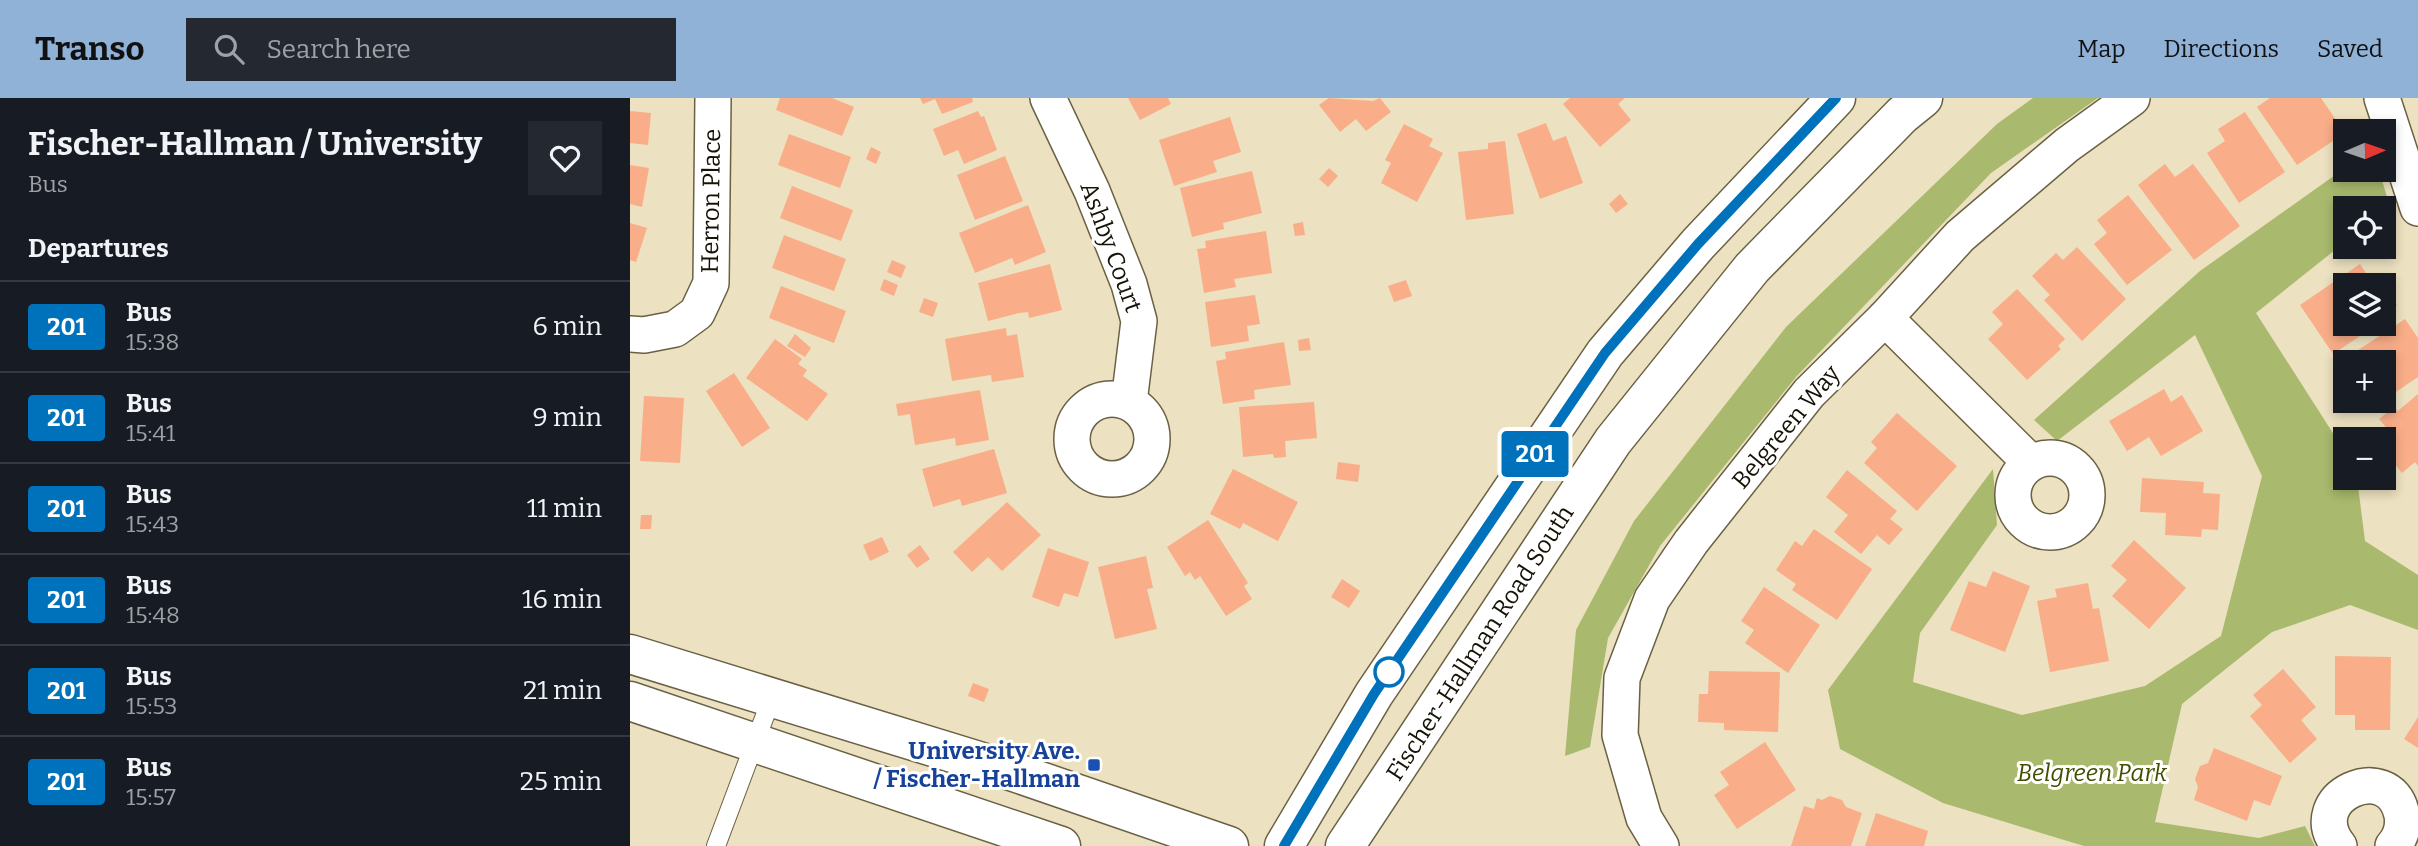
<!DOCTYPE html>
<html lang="en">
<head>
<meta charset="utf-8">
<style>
	:root { --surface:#171b24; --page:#242831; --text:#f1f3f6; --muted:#9ea1a6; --line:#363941; --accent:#90b2d7 }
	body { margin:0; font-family:Bitter,serif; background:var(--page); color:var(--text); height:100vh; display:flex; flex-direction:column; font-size:26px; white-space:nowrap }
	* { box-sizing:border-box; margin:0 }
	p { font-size:23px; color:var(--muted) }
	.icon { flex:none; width:38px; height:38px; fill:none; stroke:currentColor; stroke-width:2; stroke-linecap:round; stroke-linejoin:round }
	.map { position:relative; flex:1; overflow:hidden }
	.sheet { display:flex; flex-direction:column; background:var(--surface); width:630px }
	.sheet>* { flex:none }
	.badge { padding:0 14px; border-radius:5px; font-size:24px; line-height:46px }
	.needle { width:46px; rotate:88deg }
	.controls { position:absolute; left:1703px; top:21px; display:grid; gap:14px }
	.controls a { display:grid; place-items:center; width:63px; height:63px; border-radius:0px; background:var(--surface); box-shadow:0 4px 10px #0003; font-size:35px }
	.map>.badge { position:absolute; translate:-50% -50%; box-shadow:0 0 0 4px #fff }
	h2 { padding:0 28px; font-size:26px; line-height:63px }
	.round { display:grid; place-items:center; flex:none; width:74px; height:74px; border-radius:0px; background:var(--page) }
	.summary { display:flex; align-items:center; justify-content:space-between; height:119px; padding:0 28px }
	h1 { font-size:33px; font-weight:700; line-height:52px }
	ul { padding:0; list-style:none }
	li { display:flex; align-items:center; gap:21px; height:91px; padding:0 28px; border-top:2px solid var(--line) }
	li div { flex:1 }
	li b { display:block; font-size:26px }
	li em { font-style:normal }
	li .badge { min-width:77px; font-weight:700; text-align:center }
	header { display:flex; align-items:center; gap:42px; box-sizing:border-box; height:98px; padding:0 35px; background:var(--accent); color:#111 }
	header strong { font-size:33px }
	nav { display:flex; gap:38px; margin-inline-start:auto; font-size:24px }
	.search { width:490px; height:63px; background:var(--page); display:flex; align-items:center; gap:18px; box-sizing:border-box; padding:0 24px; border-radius:0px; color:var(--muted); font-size:26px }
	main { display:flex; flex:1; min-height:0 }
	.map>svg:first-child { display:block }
	.green { fill:#a9b96d }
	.building { fill:#f9ae89 }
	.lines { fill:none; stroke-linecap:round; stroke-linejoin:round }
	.lane-casing { stroke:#6a6144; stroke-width:20 }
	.street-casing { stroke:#6a6144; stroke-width:38 }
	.secondary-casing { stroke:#6a6144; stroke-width:41 }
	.lane { stroke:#fff; stroke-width:18 }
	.street { stroke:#fff; stroke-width:35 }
	.secondary { stroke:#fff; stroke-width:38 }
	.line-casing { stroke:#fff; stroke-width:16 }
	.line { stroke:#0072bc; stroke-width:10 }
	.stop-dot { fill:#fff; stroke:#0072bc; stroke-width:3.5 }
	.transit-dot { fill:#1a4fb4; stroke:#fff; stroke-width:2.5 }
	.labels { text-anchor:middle; stroke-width:6; stroke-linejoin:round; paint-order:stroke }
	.street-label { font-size:24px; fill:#151206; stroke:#fff }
	.transit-label { font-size:24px; font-weight:bold; fill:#164399; stroke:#fff; text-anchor:end }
	.park-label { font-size:24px; font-style:italic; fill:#434e00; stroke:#fff }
</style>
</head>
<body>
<header>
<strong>Transo</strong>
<div class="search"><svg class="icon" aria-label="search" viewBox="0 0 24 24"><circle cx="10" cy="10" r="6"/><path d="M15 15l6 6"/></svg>Search here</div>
<nav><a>Map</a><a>Directions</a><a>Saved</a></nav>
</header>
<main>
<section class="sheet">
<div class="summary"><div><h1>Fischer-Hallman / University</h1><p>Bus</p></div><a class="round"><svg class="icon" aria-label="heart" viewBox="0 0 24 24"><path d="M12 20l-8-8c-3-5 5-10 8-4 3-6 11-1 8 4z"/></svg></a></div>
<h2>Departures</h2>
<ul>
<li><span class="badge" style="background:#0072bc;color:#fff">201</span><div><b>Bus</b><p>15:38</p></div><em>6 min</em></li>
<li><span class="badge" style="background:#0072bc;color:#fff">201</span><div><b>Bus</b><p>15:41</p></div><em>9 min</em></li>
<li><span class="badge" style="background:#0072bc;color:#fff">201</span><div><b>Bus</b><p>15:43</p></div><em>11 min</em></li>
<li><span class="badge" style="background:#0072bc;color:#fff">201</span><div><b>Bus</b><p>15:48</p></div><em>16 min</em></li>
<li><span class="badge" style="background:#0072bc;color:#fff">201</span><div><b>Bus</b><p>15:53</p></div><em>21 min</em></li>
<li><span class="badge" style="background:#0072bc;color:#fff">201</span><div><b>Bus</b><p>15:57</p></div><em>25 min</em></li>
</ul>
</section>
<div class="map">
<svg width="1788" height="748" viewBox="0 0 1788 748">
	<rect width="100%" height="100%" fill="#ece1c0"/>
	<g class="green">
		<polygon points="1403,0 1468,0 1361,75 1166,279 1030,448 978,540 960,649 935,658 946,532 1004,423 1156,229 1367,26"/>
		<polygon points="1715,70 1749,72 1760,109 1754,114 1754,110 1715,110 1715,144 1626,215 1715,354 1715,380 1727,380 1735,443 1788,477 1788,532 1720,507 1642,534 1552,606 1525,724 1629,740 1675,728 1685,748 1454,748 1313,705 1210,651 1198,592 1363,371 1367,427 1290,535 1283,584 1392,617 1515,588 1591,538 1632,378 1565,237 1427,343 1404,322 1570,173"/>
	</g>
	<g class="building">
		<polygon points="150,0 202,0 224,9 212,38 146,12"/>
		<polygon points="290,0 342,0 343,4 312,16 305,1 293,6"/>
		<polygon points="498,0 538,0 541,6 510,22"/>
		<polygon points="699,0 743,3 750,0 761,14 736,33 726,21 710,34 689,7"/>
		<polygon points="940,0 995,0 988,6 1001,22 970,49 933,6"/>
		<polygon points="1640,0 1691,0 1715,35 1667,67 1627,9"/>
		<polygon points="0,13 21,15 18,47 0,45"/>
		<polygon points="348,13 351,19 354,18 367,52 334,66 328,52 314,58 303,31"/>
		<polygon points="1615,14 1655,74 1609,105 1577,55 1595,43 1588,31"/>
		<polygon points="600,19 611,54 583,63 587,74 544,88 529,42"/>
		<polygon points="916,25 923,43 936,38 953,85 910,101 887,36"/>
		<polygon points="774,26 803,41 799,48 813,55 787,104 751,85 761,65 755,62"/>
		<polygon points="159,36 221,59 210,90 148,67"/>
		<polygon points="875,43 884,116 836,122 828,54 858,51 858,45"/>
		<polygon points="241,49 251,54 246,66 236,61"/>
		<polygon points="375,58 393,103 345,122 327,77"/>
		<polygon points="1535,66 1545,79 1563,66 1610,128 1564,162 1508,87"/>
		<polygon points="0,67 19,70 12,109 0,106"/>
		<polygon points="699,70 708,78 698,89 689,81"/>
		<polygon points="622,73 632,115 593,125 594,131 562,139 550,90"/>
		<polygon points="162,88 223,112 211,143 150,120"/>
		<polygon points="990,96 998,106 986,115 979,106"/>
		<polygon points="1498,97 1542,152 1497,187 1464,146 1477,135 1467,122"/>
		<polygon points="398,107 416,154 385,167 382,160 345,175 329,135"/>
		<polygon points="673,124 675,137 665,138 663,126"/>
		<polygon points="0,125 17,130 6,164 0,162"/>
		<polygon points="636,133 642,175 604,181 606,189 574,195 567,151 576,150 575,143"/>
		<polygon points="154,137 216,161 204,193 142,170"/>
		<polygon points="1447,149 1496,201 1452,243 1414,202 1420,197 1402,178 1426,155 1433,162"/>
		<polygon points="262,162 276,168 271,180 257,174"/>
		<polygon points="420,166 432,212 399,220 398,214 389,215 358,223 348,185"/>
		<polygon points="1730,166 1742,184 1749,180 1767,207 1754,216 1754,187 1715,187 1715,226 1748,226 1703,256 1670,207"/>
		<polygon points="254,181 268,187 264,198 250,192"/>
		<polygon points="776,182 782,198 764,204 758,188"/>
		<polygon points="151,188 216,213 204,245 139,220"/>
		<polygon points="1387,191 1435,241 1428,248 1431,251 1397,282 1358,241 1373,226 1362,214"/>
		<polygon points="625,197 630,226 617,228 619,243 581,249 575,204"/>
		<polygon points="294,200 308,205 303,219 289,214"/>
		<polygon points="1775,221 1788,240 1788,279 1754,302 1754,264 1710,264"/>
		<polygon points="376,230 377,238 387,236 394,279 362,284 361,277 322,283 315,241"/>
		<polygon points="165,236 181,250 175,259 157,248"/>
		<polygon points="679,240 681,252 669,253 668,242"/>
		<polygon points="145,241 172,261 168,266 177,272 173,278 198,296 177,323 116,280"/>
		<polygon points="654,244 661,287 624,292 625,301 593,306 586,263 596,261 595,254"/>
		<polygon points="104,275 140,330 112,349 76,293"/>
		<polygon points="1534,291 1541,304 1552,297 1573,333 1531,358 1519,339 1497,353 1479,323"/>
		<polygon points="350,292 359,342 326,348 325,340 285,347 280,316 268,318 266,306"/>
		<polygon points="1788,296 1788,368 1785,364 1772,375 1754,352 1754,341 1751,341 1760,334 1749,321 1764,309 1768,313"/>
		<polygon points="14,298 54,300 50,365 10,363"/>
		<polygon points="1727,303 1753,303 1733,312"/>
		<polygon points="684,304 687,340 655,343 656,359 644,360 643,356 613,359 609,309"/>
		<polygon points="1267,315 1327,368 1287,413 1234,365 1247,350 1241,344"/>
		<polygon points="364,351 377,395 332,408 330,401 303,409 292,371"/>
		<polygon points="708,364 730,367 728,384 706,381"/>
		<polygon points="603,371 668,404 648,443 613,425 610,431 580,416"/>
		<polygon points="1217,372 1267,413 1260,421 1273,431 1259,447 1247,437 1231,456 1204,434 1218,417 1196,399"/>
		<polygon points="1512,380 1574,384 1573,395 1590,396 1588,432 1572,431 1571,439 1535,437 1536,415 1510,414"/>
		<polygon points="377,404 411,437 372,473 358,459 342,474 323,454"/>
		<polygon points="11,417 22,417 21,431 10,431"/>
		<polygon points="578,422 618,485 614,488 622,501 596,518 570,478 565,482 560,474 555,478 537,449"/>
		<polygon points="1184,431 1242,471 1207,522 1162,492 1166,486 1146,472 1165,443 1172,448"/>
		<polygon points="252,439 259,454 240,463 233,447"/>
		<polygon points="1504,442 1556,490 1519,531 1482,498 1497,482 1481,468"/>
		<polygon points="290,447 300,461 287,470 277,457"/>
		<polygon points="418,450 459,464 448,499 434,495 429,509 402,499"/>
		<polygon points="516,458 523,490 517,491 527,531 485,541 468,469"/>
		<polygon points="1363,473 1400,488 1375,554 1320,532 1339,483 1356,489"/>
		<polygon points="712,481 730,493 719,510 701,499"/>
		<polygon points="1458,485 1463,511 1469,510 1479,563 1420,574 1407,503 1427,499 1425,491"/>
		<polygon points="1134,489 1190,527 1158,575 1115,545 1124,532 1111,523"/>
		<polygon points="1705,558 1761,559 1760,632 1725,632 1725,617 1705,617"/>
		<polygon points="1653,571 1686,609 1671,622 1687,641 1660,665 1620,618 1632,607 1623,597"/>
		<polygon points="1079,573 1150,574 1148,634 1094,632 1094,625 1068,624 1069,596 1078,596"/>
		<polygon points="343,585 359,591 354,604 338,598"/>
		<polygon points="1788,619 1788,650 1774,641"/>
		<polygon points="1135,644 1166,692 1107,731 1084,697 1099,687 1090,674"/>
		<polygon points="1584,650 1652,678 1640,708 1624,702 1617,723 1564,702 1568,689 1565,681 1570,668 1578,665"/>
		<polygon points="1200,698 1212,702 1216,709 1232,715 1221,748 1161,748 1174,708 1184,711 1187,700 1192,702"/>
		<polygon points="1246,715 1298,733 1294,748 1235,748"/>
	</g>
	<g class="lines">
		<g class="lane-casing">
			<polyline id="lane" points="86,748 142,599"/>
		</g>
		<g class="street-casing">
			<g id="street">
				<polyline points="418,0 462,93 499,186 509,223 499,304"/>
				<polyline points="1752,0 1788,110"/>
				<polyline points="1255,220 1401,365"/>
				<polyline points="0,236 14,237 45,231 67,215 81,185 83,0"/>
				<circle cx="482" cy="341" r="40"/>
				<circle cx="1420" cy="397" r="37"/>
				<polyline points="1031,748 1014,720 990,637 992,580 1022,501 1061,444 1179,295 1255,220 1330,138 1437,47 1502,0"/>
				<path d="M 1709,748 C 1670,699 1760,658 1772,717 C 1774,729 1771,739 1763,748"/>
			</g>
		</g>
		<g class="secondary-casing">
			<g id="secondary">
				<polyline points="0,556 378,672 599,748"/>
				<polyline points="0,603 431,748"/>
				<polyline points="654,748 744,596 975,255 1068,146 1206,0"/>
				<polyline points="715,748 983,343 1122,170 1272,17 1293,0"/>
			</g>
		</g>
		<use href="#lane" class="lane"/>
		<use href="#street" class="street"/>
		<use href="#secondary" class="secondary"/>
	</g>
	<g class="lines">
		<g class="line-casing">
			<polyline id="line" points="654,748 744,596 975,255 1068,146 1206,0"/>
		</g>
		<use href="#line" class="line"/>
	</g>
	<circle class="stop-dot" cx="759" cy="574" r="14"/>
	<rect class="transit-dot" x="457" y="660" width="14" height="14" rx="3.5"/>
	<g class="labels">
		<g class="street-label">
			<text transform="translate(81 103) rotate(-89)" y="8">Herron Place</text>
			<text transform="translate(481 149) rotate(70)" y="8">Ashby Court</text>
			<text transform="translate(1156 329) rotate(-50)" y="8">Belgreen Way</text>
			<text transform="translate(850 545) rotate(-57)" y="8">Fischer-Hallman Road South</text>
		</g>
		<g class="transit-label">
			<text x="450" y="661">University Ave.<tspan x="450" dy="28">/ Fischer-Hallman</tspan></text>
		</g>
		<g class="park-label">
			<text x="1462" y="683">Belgreen Park</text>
		</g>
	</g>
</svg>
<div class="controls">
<a><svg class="needle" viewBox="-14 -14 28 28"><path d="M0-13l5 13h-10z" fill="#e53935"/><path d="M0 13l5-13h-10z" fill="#9ea1a6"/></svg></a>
<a><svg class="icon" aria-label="locate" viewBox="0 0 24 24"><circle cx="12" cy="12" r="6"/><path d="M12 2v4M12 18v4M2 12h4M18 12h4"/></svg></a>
<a><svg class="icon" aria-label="layers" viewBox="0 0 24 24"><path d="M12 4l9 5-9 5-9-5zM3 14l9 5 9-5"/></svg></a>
<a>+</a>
<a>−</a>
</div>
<b class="badge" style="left:905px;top:356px;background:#0072bc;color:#fff">201</b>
</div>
</main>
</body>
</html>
